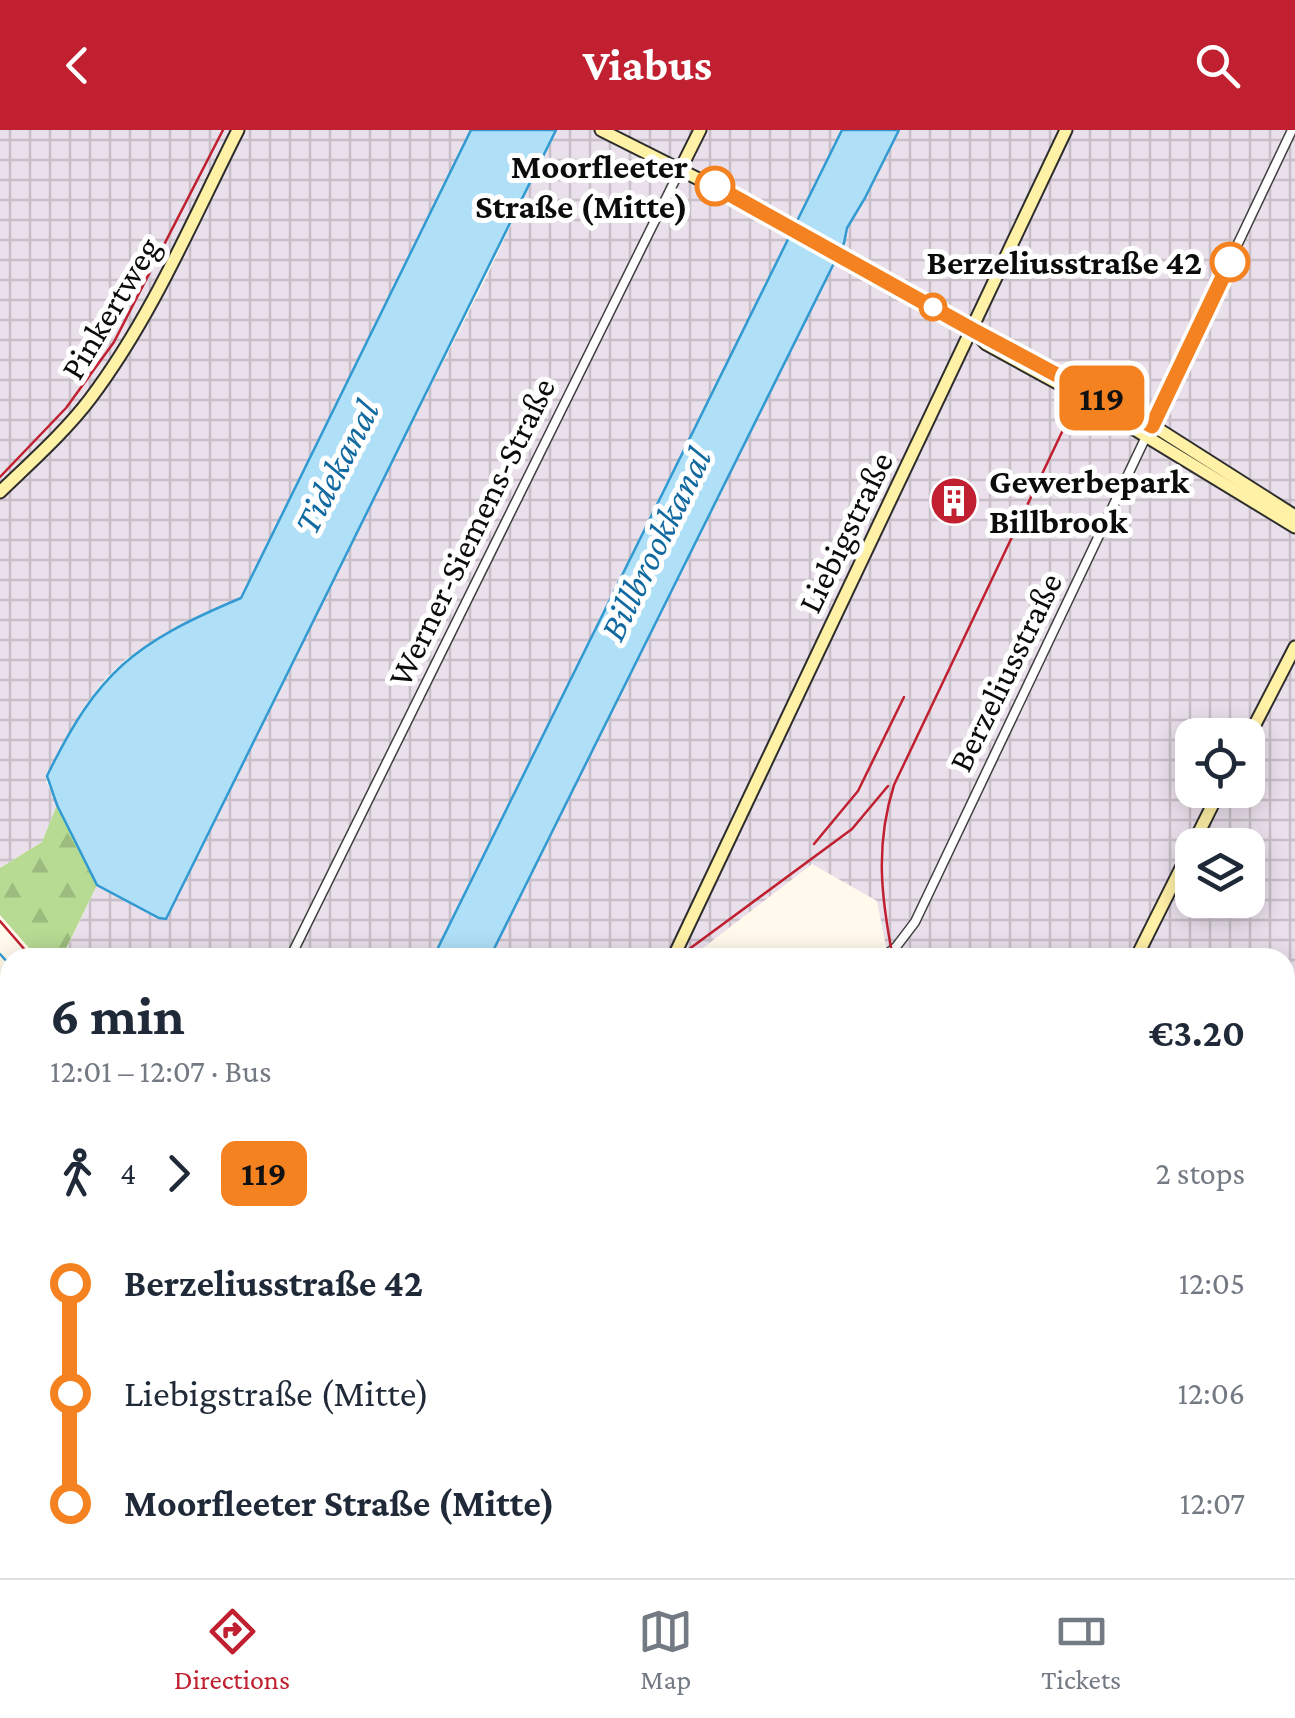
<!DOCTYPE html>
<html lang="en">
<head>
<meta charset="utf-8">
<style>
	:root { --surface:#fff; --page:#f6f6f7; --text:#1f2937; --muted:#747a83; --line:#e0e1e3; --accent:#c02030 }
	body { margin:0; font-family:"Crimson Pro",serif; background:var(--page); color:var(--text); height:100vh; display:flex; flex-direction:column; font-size:38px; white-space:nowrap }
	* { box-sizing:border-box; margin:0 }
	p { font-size:32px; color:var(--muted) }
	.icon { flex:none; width:55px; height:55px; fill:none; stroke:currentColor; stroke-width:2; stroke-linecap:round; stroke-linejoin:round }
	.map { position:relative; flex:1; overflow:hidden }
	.panel { position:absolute; left:0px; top:818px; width:1295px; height:632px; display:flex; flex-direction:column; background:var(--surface); border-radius:30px 30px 0 0; box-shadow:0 5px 25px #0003 }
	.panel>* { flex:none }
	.badge { padding:0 20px; border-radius:15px; font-size:35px; line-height:65px }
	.tools { position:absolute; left:1175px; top:588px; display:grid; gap:20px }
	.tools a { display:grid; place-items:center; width:90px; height:90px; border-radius:20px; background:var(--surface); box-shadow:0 5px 25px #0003; font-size:50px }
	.map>.badge { position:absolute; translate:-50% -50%; box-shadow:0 0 0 5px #fff }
	.legs { display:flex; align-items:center; gap:15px; height:110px; padding:0 50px; font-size:32px }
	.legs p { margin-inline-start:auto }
	.headline { display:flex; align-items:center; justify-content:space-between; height:170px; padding:0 50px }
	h1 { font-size:55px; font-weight:700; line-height:75px }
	ul { padding:0 50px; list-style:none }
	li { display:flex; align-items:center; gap:35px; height:110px; font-size:38px }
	li i { display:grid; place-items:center; width:15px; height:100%; margin:0 12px; background:currentColor }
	li i::after { content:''; width:25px; height:25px; margin:-12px; border:8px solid; border-radius:50%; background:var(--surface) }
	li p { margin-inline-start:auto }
	li:first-child i { background:linear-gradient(#0000 50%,currentColor 0) }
	li:last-child i { background:linear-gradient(currentColor 50%,#0000 0) }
	header { display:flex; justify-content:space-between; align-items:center; height:130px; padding:0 50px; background:var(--accent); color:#fff; font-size:45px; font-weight:700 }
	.tabs { display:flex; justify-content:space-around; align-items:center; height:140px; border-top:2px solid var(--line); background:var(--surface); font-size:28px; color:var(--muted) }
	.tabs a { display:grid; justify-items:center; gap:5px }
	.tabs .active { color:var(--accent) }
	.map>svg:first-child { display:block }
	.industrial { fill:url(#industrial-grid); fill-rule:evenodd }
	.grass { fill:url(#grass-dots) }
	.forest { fill:url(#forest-firs) }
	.park { fill:#d3eab4 }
	.water { fill:#afe0f8; stroke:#339ad1; stroke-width:2.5 }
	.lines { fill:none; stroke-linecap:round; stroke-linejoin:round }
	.stream { stroke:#339ad1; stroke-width:2.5 }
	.street-casing { stroke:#3f3f3f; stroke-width:11 }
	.secondary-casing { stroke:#2e2e2e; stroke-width:15 }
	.highway-casing { stroke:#1d1d1d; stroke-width:19 }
	.street { stroke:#fff; stroke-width:8 }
	.secondary { stroke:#fff1a6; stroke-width:11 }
	.highway { stroke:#f99550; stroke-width:15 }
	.rail { stroke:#c02030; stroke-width:2.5 }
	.line-1-casing { stroke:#fff; stroke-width:22 }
	.line-1 { stroke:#f58220; stroke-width:15 }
	.stop-1-dot { fill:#fff; stroke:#f58220; stroke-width:5 }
	.labels { text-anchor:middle; stroke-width:10; stroke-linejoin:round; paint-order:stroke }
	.stop-label { font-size:35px; font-weight:bold; fill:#0c0c0c; stroke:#fff; text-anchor:end }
	.street-label { font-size:35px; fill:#0c0c0c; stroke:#fff }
	.poi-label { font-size:35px; font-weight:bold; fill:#0c0c0c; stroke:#fff; text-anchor:start }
	.water-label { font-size:38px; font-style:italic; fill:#126aa1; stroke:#fff }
</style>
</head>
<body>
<header><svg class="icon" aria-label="back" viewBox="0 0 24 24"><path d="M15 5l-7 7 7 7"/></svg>Viabus<svg class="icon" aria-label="search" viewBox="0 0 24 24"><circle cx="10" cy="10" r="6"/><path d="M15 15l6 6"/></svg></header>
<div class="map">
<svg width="1295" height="1448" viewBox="0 0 1295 1448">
	<defs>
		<pattern id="industrial-grid" width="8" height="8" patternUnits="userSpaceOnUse" patternTransform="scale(2.5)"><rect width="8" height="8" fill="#eae0ec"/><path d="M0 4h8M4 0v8" fill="none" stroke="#c8bfc9"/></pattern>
		<pattern id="grass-dots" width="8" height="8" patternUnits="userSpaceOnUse" patternTransform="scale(2.5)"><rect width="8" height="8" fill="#d3eab4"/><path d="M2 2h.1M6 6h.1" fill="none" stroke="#b4c89a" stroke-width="1.8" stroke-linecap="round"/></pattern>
		<pattern id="forest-firs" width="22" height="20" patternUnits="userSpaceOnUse" patternTransform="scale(2.5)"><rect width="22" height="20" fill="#b7db93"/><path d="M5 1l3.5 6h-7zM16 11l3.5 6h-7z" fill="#9cbb7e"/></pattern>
	</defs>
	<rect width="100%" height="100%" fill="#fffaeb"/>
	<g class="industrial">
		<polygon points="0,0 471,0 241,468 173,499 126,529 105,549 81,581 46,651 57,675 42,712 0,738"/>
		<polygon points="556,0 842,0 433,827 62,828 97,755 160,788 483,154"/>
		<path d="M 899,0 L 1295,0 L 1295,874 L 1285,885 L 1285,828 L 888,827 L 877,771 L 812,734 L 691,827 L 490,828 L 844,114 L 847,98 L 865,68 ZM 1192,605 L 1248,605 L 1248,660 L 1192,660 ZM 1192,715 L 1248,715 L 1248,770 L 1192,770 Z"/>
		<polygon points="472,1440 729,1440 722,1448 480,1448"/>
	</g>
	<g class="grass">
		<path d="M 9,930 L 10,1019 L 8,1020 C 0,991 1,959 9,930 Z"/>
		<polygon points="0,1102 10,1102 10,1188 0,1193"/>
	</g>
	<g class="forest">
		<polygon points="57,675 97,755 62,827 37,827 0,785 0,738 42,712"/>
		<polygon points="10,1188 10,1440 293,1440 294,1448 0,1448 0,1193"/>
	</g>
	<g class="park">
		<polygon points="1285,1391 1295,1391 1295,1448 1139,1448 1114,1443 1115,1440 1285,1440"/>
		<polygon points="989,1440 1069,1440 1068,1448 972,1448"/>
	</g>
	<g class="water">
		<path d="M 471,0 L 556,0 L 166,789 L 159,788 L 97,755 L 57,675 L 47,646 C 98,541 134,513 241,468 Z"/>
		<polygon points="842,0 899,0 865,68 847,98 844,113 490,827 433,828"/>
		<polygon points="1295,874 1295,943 1285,957 1285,885"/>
	</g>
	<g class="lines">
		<g class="stream">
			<polyline points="0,824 10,835"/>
			<polyline points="1251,1440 1259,1448"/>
		</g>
		<g class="street-casing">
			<g id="street">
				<polyline points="290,828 681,38"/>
				<polyline points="882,828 896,817 915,792 1292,0"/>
				<polyline points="1285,1247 1295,1256"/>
				<polyline points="1285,1294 1295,1283"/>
				<polyline points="1285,1386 1295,1387"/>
				<polyline points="772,1448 779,1440"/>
				<polyline points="1108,1448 1108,1440"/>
			</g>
		</g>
		<g class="secondary-casing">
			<g id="secondary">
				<polyline points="601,0 784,92 973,200 1152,295 1295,386"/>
				<polyline points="681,38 700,0"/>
				<polyline points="976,203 986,214 1070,260 1295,397"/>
				<path d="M 0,362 C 30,333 65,302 90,269 C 152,187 192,91 238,0"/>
				<polyline points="1248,608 1295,517"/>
				<polyline points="673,828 1066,0"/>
				<polyline points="1136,828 1220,660"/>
				<polyline points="0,905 10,917"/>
				<polyline points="0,1043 10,1045"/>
				<polyline points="1285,1176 1295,1167"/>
				<polyline points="670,1448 685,1440"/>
				<polyline points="934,1448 946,1440"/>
			</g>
		</g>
		<g class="highway-casing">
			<g id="highway">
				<polyline points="1285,1011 1295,999"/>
				<polyline points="1285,1028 1295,1017"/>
				<polyline points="854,1448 861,1440"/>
				<polyline points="869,1448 877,1440"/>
			</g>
		</g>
		<use href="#street" class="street"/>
		<use href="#secondary" class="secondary"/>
		<use href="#highway" class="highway"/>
		<g class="rail">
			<polyline points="0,347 66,278 114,212 223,0"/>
			<polyline points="814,714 858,661 904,567"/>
			<polyline points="0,791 32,828"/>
			<polyline points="677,828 852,699 888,656"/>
			<path d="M 893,828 C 881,767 875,715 894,655 L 1072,281"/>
			<polyline points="759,1448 765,1440"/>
		</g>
	</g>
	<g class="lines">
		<g class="line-1-casing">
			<polyline id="line-1" points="715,56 973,200 1152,296 1230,132"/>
		</g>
		<use href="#line-1" class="line-1"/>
	</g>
	<defs>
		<g id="building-disc" transform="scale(2.5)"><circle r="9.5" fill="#c02030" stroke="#fff"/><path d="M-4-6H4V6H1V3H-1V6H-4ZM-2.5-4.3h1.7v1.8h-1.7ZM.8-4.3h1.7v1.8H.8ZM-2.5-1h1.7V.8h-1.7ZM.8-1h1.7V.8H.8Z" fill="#fff"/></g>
	</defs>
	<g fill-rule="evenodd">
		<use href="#building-disc" x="954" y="371"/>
	</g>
	<g class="stop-1-dot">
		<circle cx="715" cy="56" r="18"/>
		<circle cx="1230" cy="132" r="18"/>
		<circle cx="933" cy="177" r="12"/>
	</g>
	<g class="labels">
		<g class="stop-label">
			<text x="688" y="48">Moorfleeter<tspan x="688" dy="40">Straße (Mitte)</tspan></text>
			<text x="1202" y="144">Berzeliusstraße 42</text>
		</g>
		<g class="street-label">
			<text transform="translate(110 178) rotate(-59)" y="12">Pinkertweg</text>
			<text transform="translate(471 402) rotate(-64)" y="12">Werner-Siemens-Straße</text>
			<text transform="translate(845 402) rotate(-64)" y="12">Liebigstraße</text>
			<text transform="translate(1005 542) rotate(-64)" y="12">Berzeliusstraße</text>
		</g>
		<g class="poi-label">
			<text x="989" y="363">Gewerbepark<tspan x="989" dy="40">Billbrook</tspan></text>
		</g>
		<g class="water-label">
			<text transform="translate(336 337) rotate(-63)" y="13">Tidekanal</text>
			<text transform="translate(655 414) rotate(-64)" y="13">Billbrookkanal</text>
		</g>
	</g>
</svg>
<div class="tools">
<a><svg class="icon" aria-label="locate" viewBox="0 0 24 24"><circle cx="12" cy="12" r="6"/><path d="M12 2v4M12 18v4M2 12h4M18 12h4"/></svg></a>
<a><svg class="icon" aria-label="layers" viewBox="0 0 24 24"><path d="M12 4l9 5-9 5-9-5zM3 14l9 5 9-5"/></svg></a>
</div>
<b class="badge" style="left:1102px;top:268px;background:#f58220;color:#111">119</b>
<section class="panel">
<div class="headline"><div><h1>6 min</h1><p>12:01 – 12:07 · Bus</p></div><b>€3.20</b></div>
<div class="legs"><svg class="icon" aria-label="walk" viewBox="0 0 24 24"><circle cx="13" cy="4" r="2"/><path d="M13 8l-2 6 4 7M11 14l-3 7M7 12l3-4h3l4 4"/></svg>4<svg class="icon" aria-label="forward" viewBox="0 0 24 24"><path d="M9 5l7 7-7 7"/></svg><b class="badge" style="background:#f58220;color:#111">119</b><p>2 stops</p></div>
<ul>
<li><i style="color:#f58220"></i><b>Berzeliusstraße 42</b><p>12:05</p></li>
<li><i style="color:#f58220"></i><span>Liebigstraße (Mitte)</span><p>12:06</p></li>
<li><i style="color:#f58220"></i><b>Moorfleeter Straße (Mitte)</b><p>12:07</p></li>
</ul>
</section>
</div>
<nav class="tabs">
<a class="active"><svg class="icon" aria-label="directions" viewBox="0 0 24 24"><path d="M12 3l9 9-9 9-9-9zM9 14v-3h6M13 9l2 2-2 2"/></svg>Directions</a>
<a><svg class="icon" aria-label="map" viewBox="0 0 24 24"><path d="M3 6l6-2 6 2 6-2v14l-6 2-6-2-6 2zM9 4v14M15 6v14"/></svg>Map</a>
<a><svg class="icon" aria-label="tickets" viewBox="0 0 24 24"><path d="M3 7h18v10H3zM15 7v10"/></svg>Tickets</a>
</nav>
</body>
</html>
